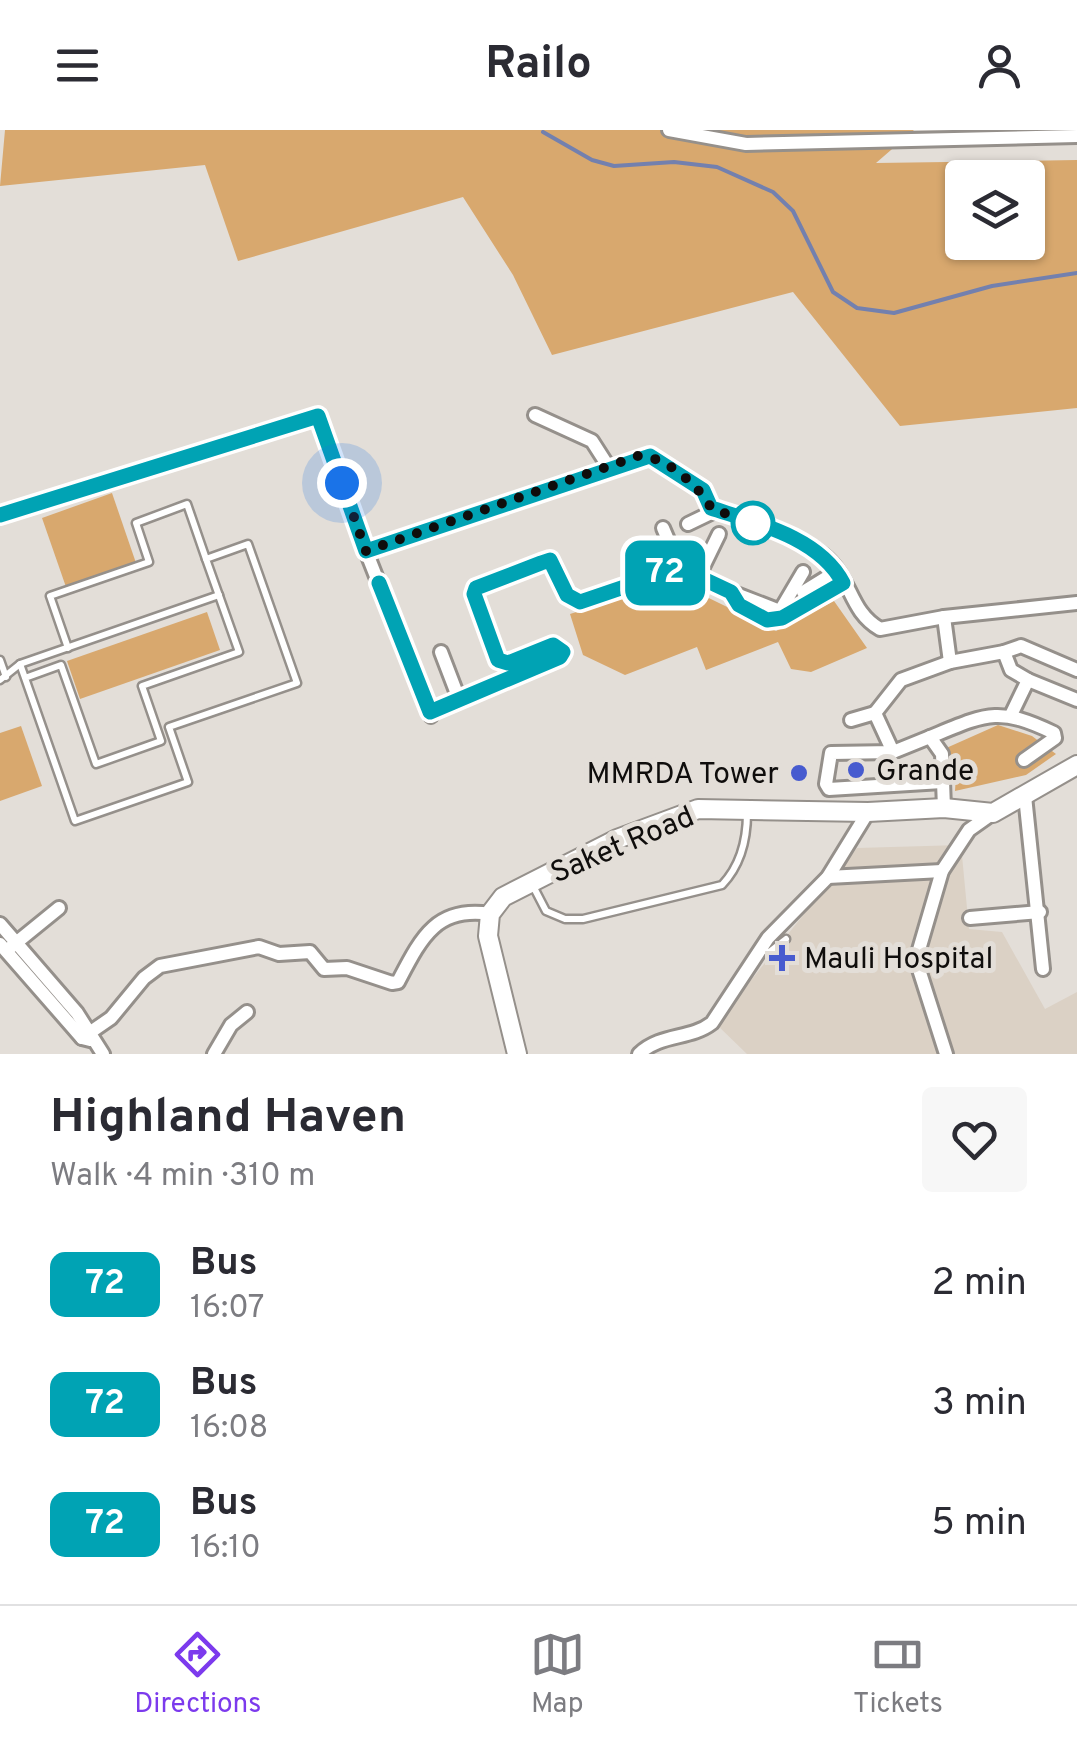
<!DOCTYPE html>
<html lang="en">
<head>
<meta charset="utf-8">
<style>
	:root { --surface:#fff; --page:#f7f7f7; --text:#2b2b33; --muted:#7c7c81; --line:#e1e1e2; --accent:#7c3aed }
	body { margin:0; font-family:Overpass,sans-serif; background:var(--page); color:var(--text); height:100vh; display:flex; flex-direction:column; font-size:38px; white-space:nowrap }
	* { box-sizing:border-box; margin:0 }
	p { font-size:32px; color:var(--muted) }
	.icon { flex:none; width:55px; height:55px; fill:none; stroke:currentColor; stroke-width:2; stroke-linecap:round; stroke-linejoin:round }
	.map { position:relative; height:924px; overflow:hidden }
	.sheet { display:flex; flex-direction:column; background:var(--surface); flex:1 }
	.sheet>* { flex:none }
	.badge { padding:0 20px; border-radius:15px; font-size:35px; line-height:65px }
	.tools { position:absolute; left:945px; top:30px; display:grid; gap:20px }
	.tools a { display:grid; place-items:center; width:100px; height:100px; border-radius:10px; background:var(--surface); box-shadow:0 2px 8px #0004; font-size:50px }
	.you { position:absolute; width:50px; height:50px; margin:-25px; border:8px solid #fff; border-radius:50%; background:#1a73e8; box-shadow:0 0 0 15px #1a73e833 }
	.map>.badge { position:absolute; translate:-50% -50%; box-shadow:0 0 0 5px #fff }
	.round { display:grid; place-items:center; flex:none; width:105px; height:105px; border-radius:10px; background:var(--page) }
	.summary { display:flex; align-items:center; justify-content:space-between; height:170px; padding:0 50px }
	h1 { font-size:48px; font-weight:700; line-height:75px }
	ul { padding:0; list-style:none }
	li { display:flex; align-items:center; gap:30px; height:120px; padding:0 50px }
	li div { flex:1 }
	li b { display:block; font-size:38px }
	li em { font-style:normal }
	li .badge { min-width:110px; font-weight:700; text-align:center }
	header { display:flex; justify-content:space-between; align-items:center; height:130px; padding:0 50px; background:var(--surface); font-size:45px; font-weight:700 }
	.dock { display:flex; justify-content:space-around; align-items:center; height:140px; border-top:2px solid var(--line); background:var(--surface); font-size:28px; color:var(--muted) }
	.dock a { display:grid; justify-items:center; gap:5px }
	.dock .active { color:var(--accent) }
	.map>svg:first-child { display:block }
	.built { fill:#dbd1c5 }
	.green { fill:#d8a86e; fill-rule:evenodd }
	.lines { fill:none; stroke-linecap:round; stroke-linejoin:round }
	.stream { stroke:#7380ae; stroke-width:4 }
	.lane-casing { stroke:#95908b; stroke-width:11 }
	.street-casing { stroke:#95908b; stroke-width:18 }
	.secondary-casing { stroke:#95908b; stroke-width:22 }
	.lane { stroke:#fff; stroke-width:6 }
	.street { stroke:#fff; stroke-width:12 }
	.secondary { stroke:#fff; stroke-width:18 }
	.line-casing { stroke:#fff; stroke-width:22 }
	.line { stroke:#00a3b4; stroke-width:15 }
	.walk { stroke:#0f0d0c; stroke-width:10; stroke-dasharray:0 18 }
	.stop-dot { fill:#fff; stroke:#00a3b4; stroke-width:5 }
	.poi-dot { fill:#475bcf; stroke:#e3ded8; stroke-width:4 }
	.labels { text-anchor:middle; stroke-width:10; stroke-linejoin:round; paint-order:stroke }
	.poi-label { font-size:30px; fill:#0f0d0c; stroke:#e3ded8; text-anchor:start }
	.street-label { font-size:30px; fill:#0f0d0c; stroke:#e3ded8 }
</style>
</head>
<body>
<header><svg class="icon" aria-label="menu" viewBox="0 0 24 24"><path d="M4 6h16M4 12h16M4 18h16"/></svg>Railo<svg class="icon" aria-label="person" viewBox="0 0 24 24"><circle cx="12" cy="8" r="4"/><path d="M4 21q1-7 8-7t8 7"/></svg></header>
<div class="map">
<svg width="1077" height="924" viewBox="0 0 1077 924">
	<rect width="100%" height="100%" fill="#e3ded8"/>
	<polygon class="built" points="961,715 969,799 1002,802 1045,879 1077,862 1077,924 747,924 716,894 857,718"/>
	<g class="green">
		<path d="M 5,0 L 914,0 L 876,33 L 1077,30 L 1077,278 L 900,296 L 793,162 L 552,225 L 513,145 L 463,67 L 238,131 L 205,35 L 0,56 ZM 962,48 L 1028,48 L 1028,112 L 962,112 Z"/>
		<polygon points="112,363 136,433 66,457 42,388"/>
		<polygon points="674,451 776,501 834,471 867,518 811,542 791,539 778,512 706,540 697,517 625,545 583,525 570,484"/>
		<polygon points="207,482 220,520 80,569 67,531"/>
		<polygon points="998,595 1032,606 1056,624 1026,645 955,661 956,645 944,619"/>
		<polygon points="21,596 42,656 0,671 0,603"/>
	</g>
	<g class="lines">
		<polyline class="stream" points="543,2 592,30 614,36 674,32 717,37 773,62 793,81 833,162 857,178 894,183 992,156 1077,143"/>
		<g class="lane-casing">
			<g id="lane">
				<polyline points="68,518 50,466 149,432 136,393 187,374 206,429"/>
				<polyline points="0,530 6,547"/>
				<polyline points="20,534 25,548 75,691 188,652 169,597 297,553 248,414 206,429 239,522 142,556 161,611 96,634 61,535 25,548"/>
				<polyline points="0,550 20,534 219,465"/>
				<path d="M 532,754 L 546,781 L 565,789 L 583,789 L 722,755 C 740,736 747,709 747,683"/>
				<polyline points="763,817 768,823 786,809"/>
			</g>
		</g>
		<g class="street-casing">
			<g id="street">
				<polyline points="669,0 746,14 1077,6"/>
				<polyline points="535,285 592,311 608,336"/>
				<path d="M 0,385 L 318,286 L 366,421 L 650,326 L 703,360 L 711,378 C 744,389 808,407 831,432 C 852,454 851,482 880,499 L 944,487 L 1077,473"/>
				<polyline points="688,394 717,380"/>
				<polyline points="663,398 680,438"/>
				<polyline points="366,421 431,586"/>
				<polyline points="699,445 719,404"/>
				<polyline points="731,462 780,481 803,442"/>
				<polyline points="803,462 837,441"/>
				<polyline points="944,487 950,532"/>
				<polyline points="441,522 459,569"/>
				<polyline points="1004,522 1021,516 1077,540"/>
				<polyline points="430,582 560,527 563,523 553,515 508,533 498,530 474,464 476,458 541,433 549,430 567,465 580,472 680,438 731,462 739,475 767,490 782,488 843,453"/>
				<polyline points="1012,583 1028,550 1077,570"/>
				<polyline points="851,590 875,583"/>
				<polyline points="930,607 893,622 831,623 826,654 829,659 942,652"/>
				<polyline points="893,622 875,583 901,550 950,532 1004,522 1011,540 1028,550"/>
				<polyline points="1025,666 1043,839"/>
				<path d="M 944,678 L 942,624 L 930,607 C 986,584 998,576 1054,603 L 1055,608 L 1024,630"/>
				<polyline points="828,747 942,741"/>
				<polyline points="970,788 1040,782"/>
				<polyline points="0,794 77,883 103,924"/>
				<polyline points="0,814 82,908 90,910"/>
				<polyline points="11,817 59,778"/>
				<path d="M 82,908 L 111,888 L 144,848 L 160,836 L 259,817 L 279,824 L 310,822 L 324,839 L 347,838 L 392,853 L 398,852 C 421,808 436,776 490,784"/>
				<polyline points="214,924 231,895 247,882"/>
				<path d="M 639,924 C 661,903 690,910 712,893 L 768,808 L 828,747 L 868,682"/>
				<polyline points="946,924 916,830 942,741 969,700 993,683"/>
			</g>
		</g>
		<g class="secondary-casing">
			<polyline id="secondary" points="517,924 488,806 490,784 503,767 617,709 698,679 868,682 944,678 993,683 1077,635"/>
		</g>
		<use href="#lane" class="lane"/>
		<use href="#street" class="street"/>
		<use href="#secondary" class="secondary"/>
	</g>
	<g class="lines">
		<g class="line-casing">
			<path id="line" d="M 0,385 L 318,286 L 366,421 L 650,326 L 703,360 L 711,378 C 757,393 820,408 843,453 L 782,488 L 767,490 L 739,475 L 731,462 L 680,438 L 580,472 L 567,465 L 550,430 L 541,433 L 476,458 L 474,464 L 498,530 L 508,533 L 553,515 L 563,522 L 560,527 L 430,582 L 379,453"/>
		</g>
		<use href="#line" class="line"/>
		<path class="walk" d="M 342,353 L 366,421 L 638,326 C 665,325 700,357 711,378 L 764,398 L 753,393"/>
	</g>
	<circle class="stop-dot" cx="753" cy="393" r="20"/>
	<g class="poi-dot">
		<circle cx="856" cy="640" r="10"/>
		<circle cx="799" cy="643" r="10"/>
		<path d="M777 813h10v10h10v10h-10v10h-10v-10h-10v-10h10z"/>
	</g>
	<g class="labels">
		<g class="poi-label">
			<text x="876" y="650">Grande</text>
			<text x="779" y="653" text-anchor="end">MMRDA Tower</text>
			<text x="804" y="838">Mauli Hospital</text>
		</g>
		<g class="street-label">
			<text transform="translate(622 714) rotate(-23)" y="10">Saket Road</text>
		</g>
	</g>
</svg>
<div class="tools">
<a><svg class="icon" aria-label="layers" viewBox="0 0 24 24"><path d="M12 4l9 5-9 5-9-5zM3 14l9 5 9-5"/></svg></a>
</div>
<div class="you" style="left:342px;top:353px"></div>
<b class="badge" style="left:665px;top:443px;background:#00a3b4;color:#fff">72</b>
</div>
<section class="sheet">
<div class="summary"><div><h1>Highland Haven</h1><p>Walk · 4 min · 310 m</p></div><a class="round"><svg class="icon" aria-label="heart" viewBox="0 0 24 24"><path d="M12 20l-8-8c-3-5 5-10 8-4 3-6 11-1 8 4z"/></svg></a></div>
<ul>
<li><span class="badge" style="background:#00a3b4;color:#fff">72</span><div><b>Bus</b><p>16:07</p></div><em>2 min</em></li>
<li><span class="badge" style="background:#00a3b4;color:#fff">72</span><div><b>Bus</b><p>16:08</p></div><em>3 min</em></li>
<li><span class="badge" style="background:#00a3b4;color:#fff">72</span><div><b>Bus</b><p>16:10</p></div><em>5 min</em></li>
</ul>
</section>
<nav class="dock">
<a class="active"><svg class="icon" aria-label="directions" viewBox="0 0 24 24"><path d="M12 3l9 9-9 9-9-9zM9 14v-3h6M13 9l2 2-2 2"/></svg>Directions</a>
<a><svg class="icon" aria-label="map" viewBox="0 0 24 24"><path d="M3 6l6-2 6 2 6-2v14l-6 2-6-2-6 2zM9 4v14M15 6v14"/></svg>Map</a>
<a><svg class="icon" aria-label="tickets" viewBox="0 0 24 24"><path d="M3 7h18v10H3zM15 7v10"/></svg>Tickets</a>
</nav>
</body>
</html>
